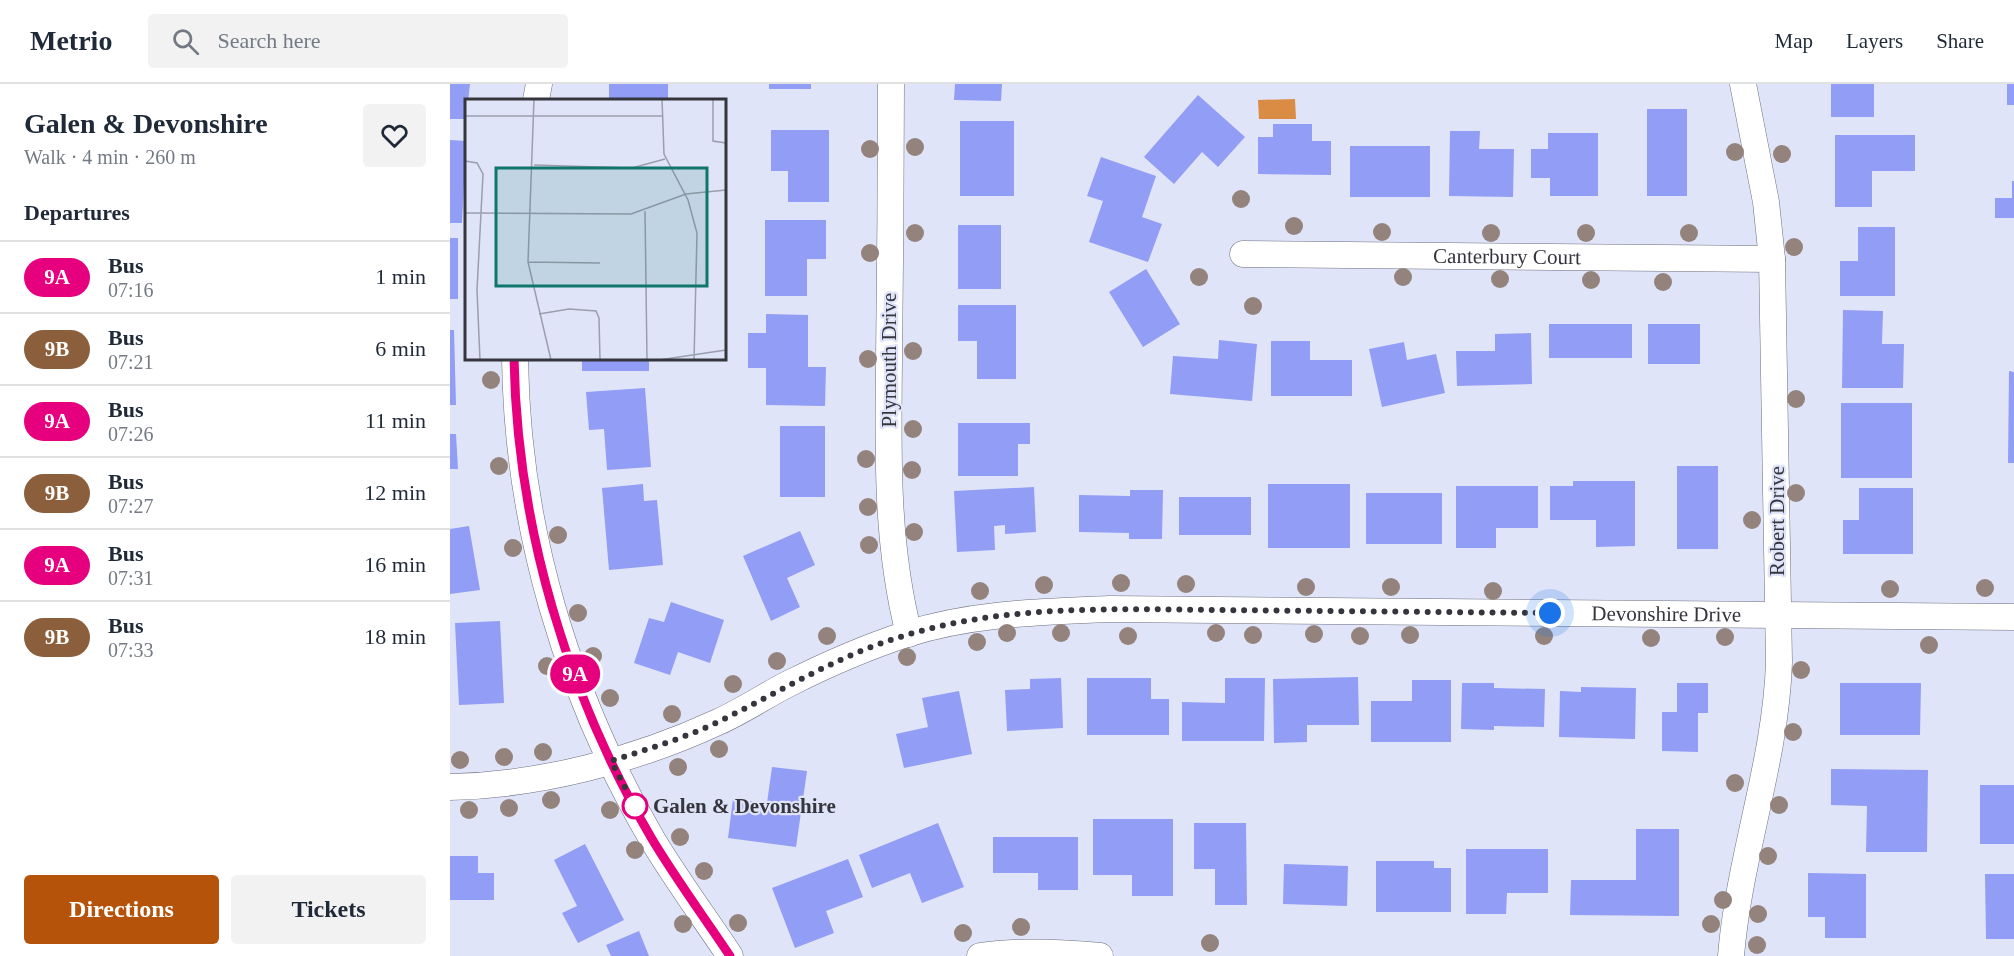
<!DOCTYPE html>
<html lang="en">
<head>
<meta charset="utf-8">
<style>
	:root { --surface:#fff; --page:#f2f2f3; --text:#1f2937; --muted:#747a83; --line:#e0e1e3; --accent:#b45309 }
	body { margin:0; font-family:"Times New Roman",serif; background:var(--page); color:var(--text); height:100vh; display:flex; flex-direction:column; font-size:22px; white-space:nowrap }
	* { box-sizing:border-box; margin:0 }
	p { font-size:20px; color:var(--muted) }
	.icon { flex:none; width:33px; height:33px; fill:none; stroke:currentColor; stroke-width:2; stroke-linecap:round; stroke-linejoin:round }
	.map { position:relative; flex:1; overflow:hidden }
	.panel { display:flex; flex-direction:column; background:var(--surface); width:450px }
	.panel>* { flex:none }
	.badge { padding:0 12px; border-radius:20px; font-size:21px; line-height:39px }
	.you { position:absolute; width:30px; height:30px; margin:-15px; border:4px solid #fff; border-radius:50%; background:#1a73e8; box-shadow:0 0 0 9px #1a73e833 }
	.map>.badge { position:absolute; translate:-50% -50%; box-shadow:0 0 0 3px #fff }
	h2 { padding:0 24px; font-size:22px; line-height:54px }
	.round { display:grid; place-items:center; flex:none; width:63px; height:63px; border-radius:6px; background:var(--page) }
	.headline { display:flex; align-items:center; justify-content:space-between; height:102px; padding:0 24px }
	h1 { font-size:28px; font-weight:800; line-height:45px }
	.action { display:flex; gap:12px; margin-top:auto; padding:12px 24px }
	.action a { flex:1; height:69px; border-radius:6px; background:var(--accent); color:#fff; font-size:24px; font-weight:800; line-height:69px; text-align:center }
	.action a+a { background:var(--page); color:var(--text) }
	ul { padding:0; list-style:none }
	li { display:flex; align-items:center; gap:18px; height:72px; padding:0 24px; border-top:2px solid var(--line) }
	li div { flex:1 }
	li b { display:block; font-size:22px }
	li em { font-style:normal }
	li .badge { min-width:66px; font-weight:700; text-align:center }
	header { display:flex; align-items:center; gap:36px; box-sizing:border-box; height:84px; padding:0 30px; background:var(--surface); border-bottom:2px solid var(--line) }
	header strong { font-size:28px }
	nav { display:flex; gap:33px; margin-inline-start:auto; font-size:21px }
	.search { width:420px; height:54px; background:var(--page); display:flex; align-items:center; gap:15px; box-sizing:border-box; padding:0 21px; border-radius:6px; color:var(--muted); font-size:22px }
	main { display:flex; flex:1; min-height:0 }
	.map>svg:first-child { display:block }
	.water { fill:#db8c44 }
	.building { fill:#929df6 }
	.lines { fill:none; stroke-linecap:round; stroke-linejoin:round }
	.minor-casing { stroke:#6b6e7f; stroke-width:27 }
	.minor { stroke:#fff; stroke-width:26 }
	.tree { fill:#93837c }
	.line-casing { stroke:#fff; stroke-width:14 }
	.line { stroke:#e6007e; stroke-width:9 }
	.walk { stroke:#34353d; stroke-width:6; stroke-dasharray:0 10.8 }
	.stop-dot { fill:#fff; stroke:#e6007e; stroke-width:3 }
	.labels { text-anchor:middle; stroke-width:4.5; stroke-linejoin:round; paint-order:stroke }
	.street-label { font-size:21px; fill:#34353d; stroke:#e0e4f8 }
	.stop-label { font-size:21px; font-weight:bold; fill:#34353d; stroke:#e0e4f8; text-anchor:start }
	.inset-road { fill:none; stroke:#9b9ead; stroke-width:1.5 }
	.view { fill:#0f766e; fill-opacity:0.15; stroke:#0f766e; stroke-width:3 }
	.inset-edge { fill:none; stroke:#34353d; stroke-width:3 }
</style>
</head>
<body>
<header>
<strong>Metrio</strong>
<div class="search"><svg class="icon" aria-label="search" viewBox="0 0 24 24"><circle cx="10" cy="10" r="6"/><path d="M15 15l6 6"/></svg>Search here</div>
<nav><a>Map</a><a>Layers</a><a>Share</a></nav>
</header>
<main>
<section class="panel">
<div class="headline"><div><h1>Galen &amp; Devonshire</h1><p>Walk · 4 min · 260 m</p></div><a class="round"><svg class="icon" aria-label="heart" viewBox="0 0 24 24"><path d="M12 20l-8-8c-3-5 5-10 8-4 3-6 11-1 8 4z"/></svg></a></div>
<h2>Departures</h2>
<ul>
<li><span class="badge" style="background:#e6007e;color:#fff">9A</span><div><b>Bus</b><p>07:16</p></div><em>1 min</em></li>
<li><span class="badge" style="background:#8b5e3c;color:#fff">9B</span><div><b>Bus</b><p>07:21</p></div><em>6 min</em></li>
<li><span class="badge" style="background:#e6007e;color:#fff">9A</span><div><b>Bus</b><p>07:26</p></div><em>11 min</em></li>
<li><span class="badge" style="background:#8b5e3c;color:#fff">9B</span><div><b>Bus</b><p>07:27</p></div><em>12 min</em></li>
<li><span class="badge" style="background:#e6007e;color:#fff">9A</span><div><b>Bus</b><p>07:31</p></div><em>16 min</em></li>
<li><span class="badge" style="background:#8b5e3c;color:#fff">9B</span><div><b>Bus</b><p>07:33</p></div><em>18 min</em></li>
</ul>
<div class="action"><a>Directions</a><a>Tickets</a></div>
</section>
<div class="map">
<svg width="1564" height="872" viewBox="0 0 1564 872">
	<rect width="100%" height="100%" fill="#e0e4f8"/>
	<polygon class="water" points="845,15 846,35 809,35 808,16"/>
	<g class="building">
		<polygon points="0,0 20,0 16,35 0,35"/>
		<rect x="159" y="0" width="59" height="16"/>
		<rect x="319" y="0" width="42" height="5"/>
		<polygon points="505,0 552,0 551,17 504,16"/>
		<rect x="1381" y="0" width="43" height="33"/>
		<rect x="1557" y="0" width="7" height="21"/>
		<polygon points="748,11 795,53 768,83 752,68 724,100 694,73"/>
		<rect x="1197" y="25" width="40" height="87"/>
		<rect x="510" y="37" width="54" height="75"/>
		<polygon points="823,40 862,40 862,57 881,57 881,91 808,90 808,53 823,53"/>
		<polygon points="321,46 379,46 379,118 338,118 338,87 321,87"/>
		<polygon points="1000,47 1030,47 1029,65 1064,65 1063,113 999,112"/>
		<polygon points="1098,49 1148,49 1148,112 1100,112 1100,94 1081,94 1081,65 1098,65"/>
		<polygon points="1385,51 1465,51 1465,87 1422,87 1422,123 1385,123"/>
		<polygon points="0,56 16,57 12,139 0,139"/>
		<rect x="900" y="62" width="80" height="51"/>
		<polygon points="651,73 706,92 692,133 712,140 698,178 639,158 653,117 637,112"/>
		<polygon points="1562,97 1564,97 1564,134 1545,134 1545,114 1562,114"/>
		<polygon points="315,136 376,136 376,175 357,175 357,212 315,212"/>
		<rect x="508" y="141" width="43" height="64"/>
		<polygon points="1408,143 1445,143 1445,212 1390,212 1390,177 1408,177"/>
		<rect x="0" y="154" width="8" height="61"/>
		<polygon points="696,185 730,240 693,263 659,208"/>
		<polygon points="508,221 566,221 566,295 527,295 527,257 508,257"/>
		<polygon points="1393,226 1433,227 1432,260 1454,260 1453,304 1392,304"/>
		<polygon points="316,230 358,231 358,283 376,283 375,322 316,321 316,284 298,284 298,249 316,249"/>
		<rect x="1099" y="240" width="83" height="34"/>
		<rect x="1198" y="240" width="52" height="40"/>
		<polygon points="0,246 4,246 6,321 0,321"/>
		<polygon points="1081,249 1082,300 1007,302 1006,267 1045,267 1045,250"/>
		<polygon points="769,256 807,260 802,317 720,310 723,272 768,275"/>
		<polygon points="821,257 860,257 860,276 902,276 902,312 821,312"/>
		<polygon points="954,258 957,276 986,270 995,309 932,323 919,265"/>
		<rect x="132" y="274" width="67" height="13"/>
		<polygon points="1559,287 1564,288 1564,379 1558,379"/>
		<polygon points="195,304 201,383 157,386 154,345 139,346 136,308"/>
		<rect x="1391" y="319" width="71" height="75"/>
		<polygon points="508,339 580,339 580,360 568,360 568,392 508,392"/>
		<rect x="330" y="342" width="45" height="71"/>
		<polygon points="0,350 6,350 8,385 0,385"/>
		<rect x="1227" y="382" width="41" height="83"/>
		<polygon points="1123,397 1185,397 1185,462 1146,463 1146,436 1100,436 1100,402 1123,402"/>
		<polygon points="193,400 194,417 207,416 213,481 159,486 152,404"/>
		<rect x="818" y="400" width="82" height="64"/>
		<polygon points="1006,402 1088,402 1088,444 1046,444 1046,464 1006,464"/>
		<polygon points="584,403 586,448 555,450 555,441 544,442 545,466 507,468 504,407"/>
		<polygon points="1409,404 1463,404 1463,470 1393,470 1393,436 1409,436"/>
		<polygon points="680,406 713,406 712,455 679,455 679,449 629,448 629,411 680,412"/>
		<rect x="916" y="409" width="76" height="51"/>
		<rect x="729" y="413" width="72" height="38"/>
		<polygon points="19,442 30,506 0,510 0,445"/>
		<polygon points="350,447 365,481 337,494 350,523 321,537 293,472"/>
		<polygon points="221,518 274,536 260,579 228,568 220,591 184,579 199,534 214,538"/>
		<polygon points="50,537 54,619 9,621 5,539"/>
		<polygon points="908,593 909,641 857,641 857,658 824,659 823,595"/>
		<polygon points="611,594 613,644 557,647 555,606 580,605 580,595"/>
		<polygon points="637,594 701,594 701,615 719,615 719,651 637,651"/>
		<polygon points="775,594 815,594 814,657 732,657 732,618 775,619"/>
		<polygon points="962,596 1001,596 1001,658 921,658 921,617 962,617"/>
		<polygon points="1012,599 1044,599 1044,604 1095,605 1094,643 1044,642 1044,646 1011,645"/>
		<polygon points="1227,599 1258,599 1258,629 1248,629 1248,668 1212,667 1212,628 1227,628"/>
		<polygon points="1390,599 1471,599 1470,651 1390,651"/>
		<polygon points="1131,603 1186,604 1185,655 1109,653 1110,607 1131,608"/>
		<polygon points="509,607 522,670 454,684 446,650 478,643 472,614"/>
		<polygon points="322,683 357,687 346,763 278,754 283,715 317,719"/>
		<polygon points="1381,685 1478,686 1477,768 1416,768 1417,722 1381,721"/>
		<rect x="1530" y="701" width="34" height="59"/>
		<polygon points="643,735 723,735 723,812 682,812 682,791 643,791"/>
		<polygon points="488,739 514,803 472,819 460,789 422,804 409,771"/>
		<polygon points="744,739 796,739 797,821 765,821 765,785 744,785"/>
		<polygon points="1186,745 1229,745 1229,832 1120,831 1121,796 1186,796"/>
		<polygon points="543,753 628,753 628,806 588,806 588,789 543,789"/>
		<polygon points="135,760 174,836 128,859 112,829 127,822 104,776"/>
		<polygon points="1016,765 1098,765 1098,809 1057,809 1056,830 1016,830"/>
		<polygon points="0,772 28,772 28,789 44,789 44,816 0,816"/>
		<polygon points="398,775 413,813 376,827 384,849 345,864 322,804"/>
		<polygon points="926,777 984,777 984,784 1001,784 1001,828 926,828"/>
		<polygon points="834,780 898,782 897,822 833,820"/>
		<polygon points="1358,789 1416,790 1416,854 1375,854 1375,833 1358,833"/>
		<polygon points="1535,790 1564,790 1564,855 1536,855"/>
		<polygon points="189,847 199,872 161,872 156,861"/>
	</g>
	<g class="lines">
		<g class="minor-casing">
			<g id="minor">
				<path d="M 441,0 C 441,93 440,185 439,278 C 438,370 436,461 459,550"/>
				<polyline points="86,16 89,0"/>
				<path id="s1" d="M 793,170 L 1322,175"/>
				<path d="M 65,274 C 67,443 117,610 202,755 C 226,795 254,833 280,872"/>
				<path id="s2" d="M 0,703 C 91,701 186,676 268,638 C 293,627 316,611 340,599 C 378,580 417,563 457,550 C 523,529 591,528 659,525 L 1564,533"/>
				<path d="M 530,872 C 570,866 610,868 650,872"/>
				<path d="M 1281,872 C 1289,773 1326,677 1329,578 L 1322,175 L 1316,118 L 1293,0"/>
			</g>
		</g>
		<use href="#minor" class="minor"/>
	</g>
	<g class="tree">
		<circle cx="465" cy="63" r="9"/>
		<circle cx="420" cy="65" r="9"/>
		<circle cx="1285" cy="68" r="9"/>
		<circle cx="1332" cy="70" r="9"/>
		<circle cx="791" cy="115" r="9"/>
		<circle cx="844" cy="142" r="9"/>
		<circle cx="932" cy="148" r="9"/>
		<circle cx="465" cy="149" r="9"/>
		<circle cx="1041" cy="149" r="9"/>
		<circle cx="1136" cy="149" r="9"/>
		<circle cx="1239" cy="149" r="9"/>
		<circle cx="1344" cy="163" r="9"/>
		<circle cx="420" cy="169" r="9"/>
		<circle cx="749" cy="193" r="9"/>
		<circle cx="953" cy="193" r="9"/>
		<circle cx="1050" cy="195" r="9"/>
		<circle cx="1141" cy="196" r="9"/>
		<circle cx="1213" cy="198" r="9"/>
		<circle cx="803" cy="222" r="9"/>
		<circle cx="463" cy="267" r="9"/>
		<circle cx="418" cy="275" r="9"/>
		<circle cx="41" cy="296" r="9"/>
		<circle cx="1346" cy="315" r="9"/>
		<circle cx="463" cy="345" r="9"/>
		<circle cx="416" cy="375" r="9"/>
		<circle cx="49" cy="382" r="9"/>
		<circle cx="462" cy="386" r="9"/>
		<circle cx="1346" cy="409" r="9"/>
		<circle cx="418" cy="423" r="9"/>
		<circle cx="1302" cy="436" r="9"/>
		<circle cx="464" cy="448" r="9"/>
		<circle cx="108" cy="451" r="9"/>
		<circle cx="419" cy="461" r="9"/>
		<circle cx="63" cy="464" r="9"/>
		<circle cx="671" cy="499" r="9"/>
		<circle cx="736" cy="500" r="9"/>
		<circle cx="594" cy="501" r="9"/>
		<circle cx="856" cy="503" r="9"/>
		<circle cx="941" cy="503" r="9"/>
		<circle cx="1535" cy="504" r="9"/>
		<circle cx="1440" cy="505" r="9"/>
		<circle cx="530" cy="507" r="9"/>
		<circle cx="1043" cy="507" r="9"/>
		<circle cx="128" cy="529" r="9"/>
		<circle cx="557" cy="549" r="9"/>
		<circle cx="611" cy="549" r="9"/>
		<circle cx="766" cy="549" r="9"/>
		<circle cx="864" cy="550" r="9"/>
		<circle cx="803" cy="551" r="9"/>
		<circle cx="960" cy="551" r="9"/>
		<circle cx="377" cy="552" r="9"/>
		<circle cx="678" cy="552" r="9"/>
		<circle cx="910" cy="552" r="9"/>
		<circle cx="1094" cy="552" r="9"/>
		<circle cx="1275" cy="553" r="9"/>
		<circle cx="1201" cy="554" r="9"/>
		<circle cx="527" cy="558" r="9"/>
		<circle cx="1479" cy="561" r="9"/>
		<circle cx="143" cy="572" r="9"/>
		<circle cx="457" cy="573" r="9"/>
		<circle cx="327" cy="577" r="9"/>
		<circle cx="97" cy="582" r="9"/>
		<circle cx="1351" cy="586" r="9"/>
		<circle cx="283" cy="600" r="9"/>
		<circle cx="160" cy="614" r="9"/>
		<circle cx="222" cy="630" r="9"/>
		<circle cx="1343" cy="648" r="9"/>
		<circle cx="269" cy="665" r="9"/>
		<circle cx="93" cy="668" r="9"/>
		<circle cx="54" cy="673" r="9"/>
		<circle cx="10" cy="676" r="9"/>
		<circle cx="228" cy="683" r="9"/>
		<circle cx="1285" cy="699" r="9"/>
		<circle cx="101" cy="716" r="9"/>
		<circle cx="1329" cy="721" r="9"/>
		<circle cx="59" cy="724" r="9"/>
		<circle cx="19" cy="726" r="9"/>
		<circle cx="160" cy="726" r="9"/>
		<circle cx="230" cy="753" r="9"/>
		<circle cx="185" cy="766" r="9"/>
		<circle cx="1318" cy="772" r="9"/>
		<circle cx="254" cy="787" r="9"/>
		<circle cx="1273" cy="816" r="9"/>
		<circle cx="1308" cy="830" r="9"/>
		<circle cx="288" cy="839" r="9"/>
		<circle cx="233" cy="840" r="9"/>
		<circle cx="1261" cy="840" r="9"/>
		<circle cx="571" cy="843" r="9"/>
		<circle cx="513" cy="849" r="9"/>
		<circle cx="760" cy="859" r="9"/>
		<circle cx="1307" cy="861" r="9"/>
	</g>
	<g class="lines">
		<g class="line-casing">
			<path id="line" d="M 64,274 C 67,443 117,610 202,755 C 226,795 254,833 280,872"/>
		</g>
		<use href="#line" class="line"/>
		<path class="walk" d="M 185,722 L 161,677 C 198,665 235,654 270,637 C 333,606 392,569 460,550 C 559,521 662,525 764,526 C 876,527 988,528 1100,529"/>
	</g>
	<circle class="stop-dot" cx="185" cy="722" r="12"/>
	<g class="labels">
		<g class="street-label">
			<text dy="7" stroke="none"><textPath href="#s1" startOffset="264">Canterbury Court</textPath></text>
			<text transform="translate(439 276) rotate(-90)" y="7">Plymouth Drive</text>
			<text transform="translate(1327 437) rotate(-90)" y="7">Robert Drive</text>
			<text dy="7" stroke="none"><textPath href="#s2" startOffset="1248">Devonshire Drive</textPath></text>
		</g>
		<g class="stop-label">
			<text x="203" y="729">Galen &amp; Devonshire</text>
		</g>
	</g>
	<g transform="translate(15 15)">
		<rect width="261" height="261" fill="#e0e4f8"/>
		<path class="inset-road" d="M 69,0 L 63,163 L 86,261M 197,0 L 199,55 L 223,101 L 232,134 L 229,261M 248,0 L 248,42 L 261,44M 0,17 L 197,17M 0,62 L 12,64 L 18,75 L 12,191 L 15,261M 69,66 L 167,69 L 200,60M 180,112 L 182,261M 0,114 L 166,115 L 221,95 L 261,91M 63,163 L 135,164M 74,215 L 104,210 L 131,212 L 134,219 L 135,261M 194,261 L 261,251"/>
		<path class="view" d="M 31,69 L 242,69 L 242,187 L 31,187 Z"/>
		<rect width="261" height="261" class="inset-edge"/>
	</g>
</svg>
<div class="you" style="left:1100px;top:529px"></div>
<b class="badge" style="left:125px;top:590px;background:#e6007e;color:#fff">9A</b>
</div>
</main>
</body>
</html>
